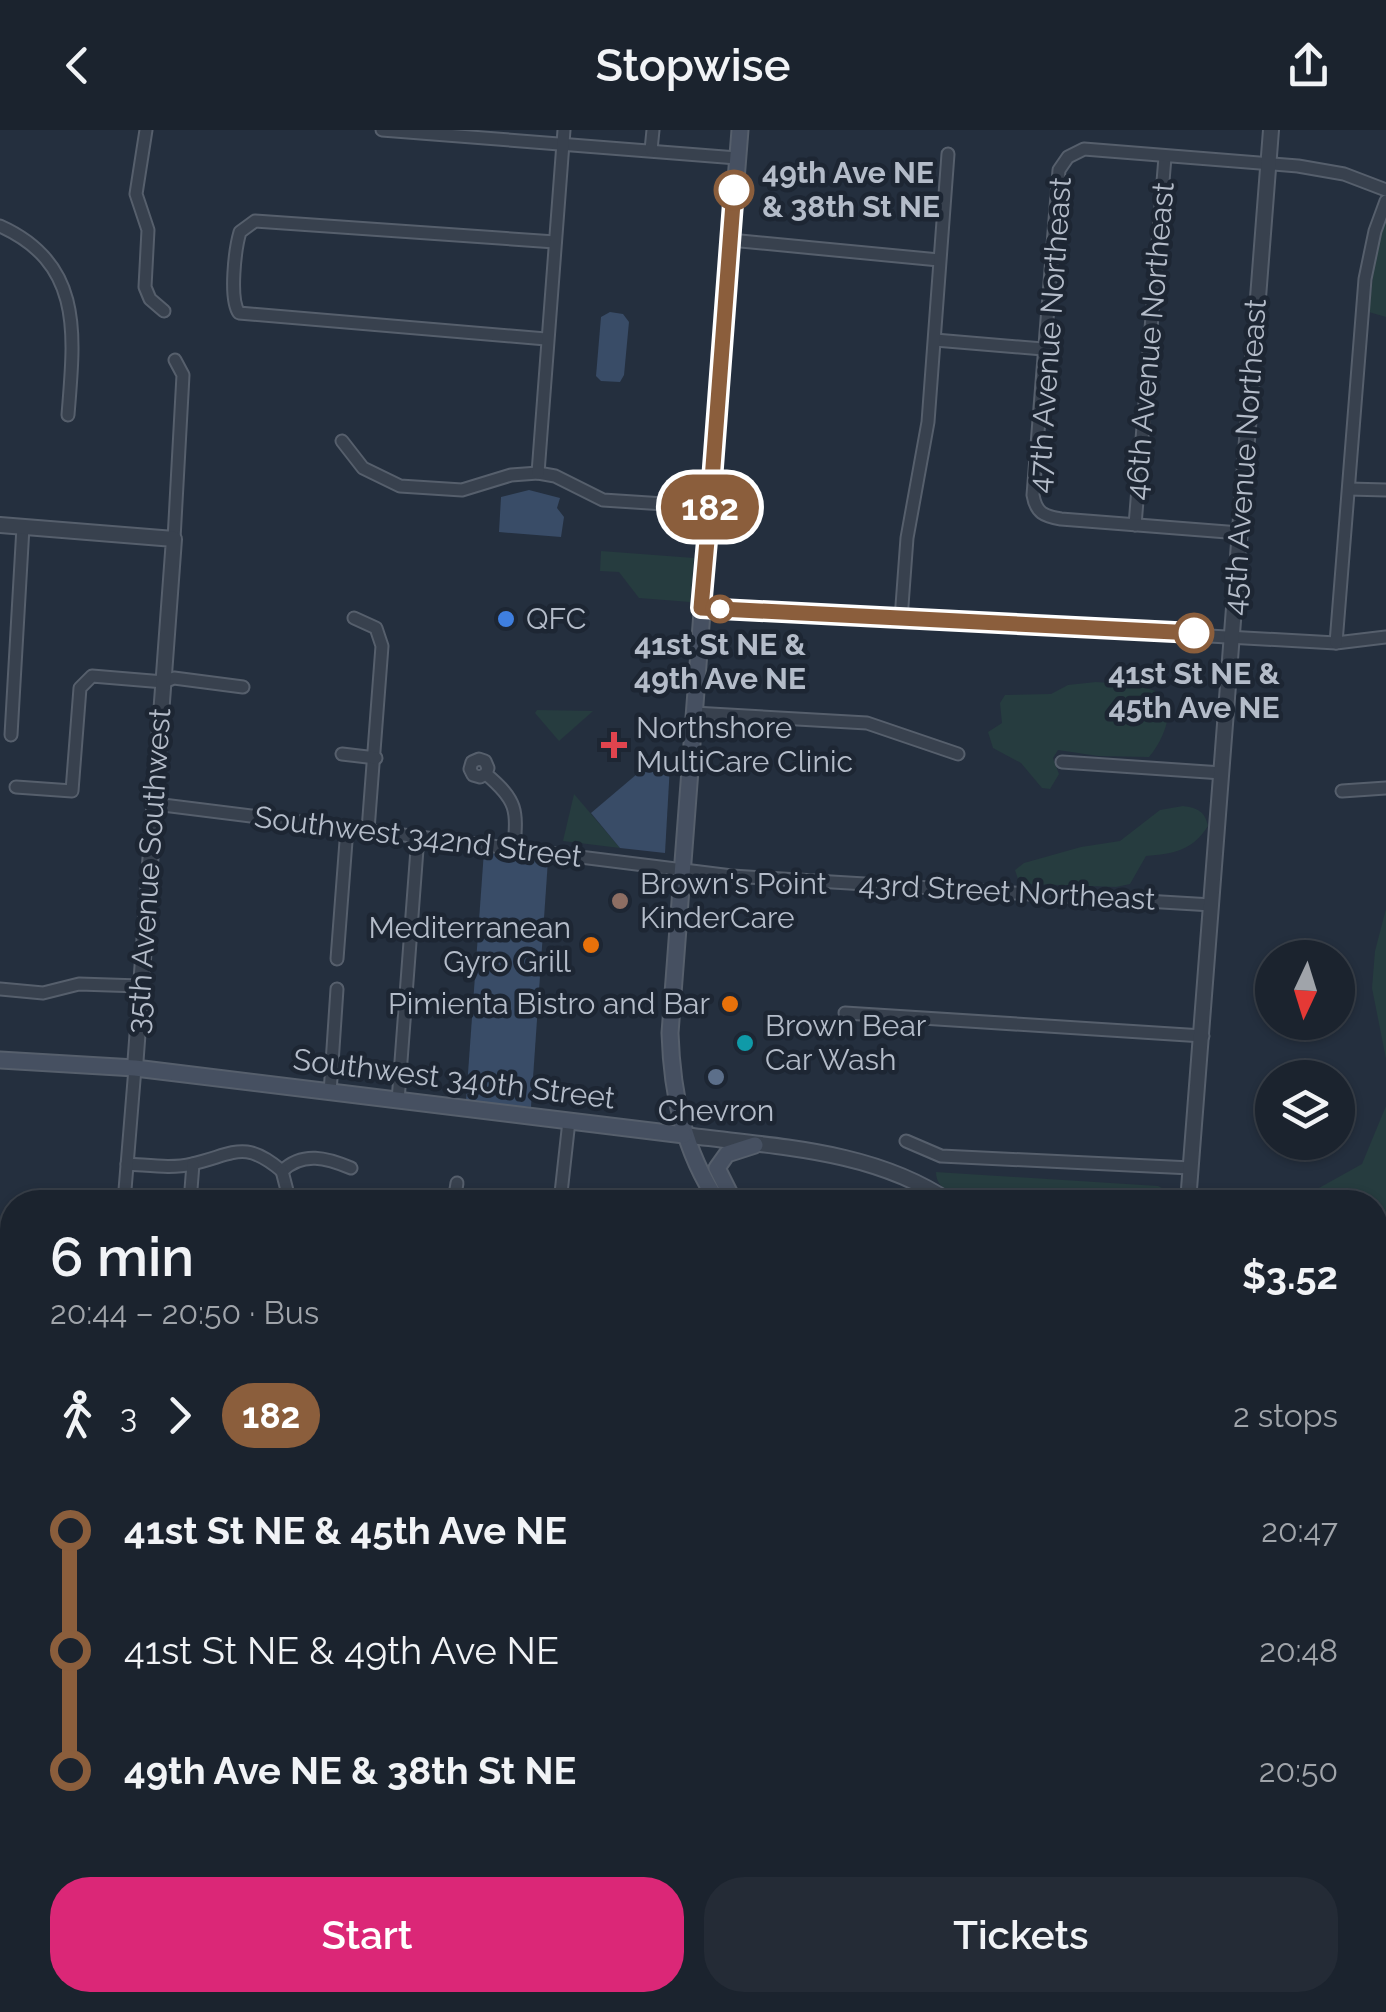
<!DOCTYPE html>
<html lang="en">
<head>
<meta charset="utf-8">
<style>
	:root { --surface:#1b232e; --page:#242b36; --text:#f1f3f6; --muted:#a0a4aa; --line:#39404a; --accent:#db2777 }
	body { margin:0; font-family:Raleway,sans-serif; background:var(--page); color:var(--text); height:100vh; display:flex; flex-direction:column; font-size:38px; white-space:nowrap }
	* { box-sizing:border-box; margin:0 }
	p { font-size:32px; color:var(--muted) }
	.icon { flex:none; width:55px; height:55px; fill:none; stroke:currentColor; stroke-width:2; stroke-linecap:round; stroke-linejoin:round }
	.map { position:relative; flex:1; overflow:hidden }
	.side { position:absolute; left:0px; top:1060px; width:1388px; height:822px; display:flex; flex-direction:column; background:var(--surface); border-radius:40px 40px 0 0; box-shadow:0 2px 8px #0004,0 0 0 2px var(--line) }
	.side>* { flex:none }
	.badge { padding:0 20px; border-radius:32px; font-size:35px; line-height:65px }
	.needle { width:65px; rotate:184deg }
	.fabs { position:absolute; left:1255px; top:810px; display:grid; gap:20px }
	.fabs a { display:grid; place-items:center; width:100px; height:100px; border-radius:50%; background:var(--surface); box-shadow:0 2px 8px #0004,0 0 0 2px var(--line); font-size:50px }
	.map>.badge { position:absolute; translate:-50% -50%; box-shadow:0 0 0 5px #fff }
	.legs { display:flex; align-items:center; gap:15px; height:110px; padding:0 50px; font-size:32px }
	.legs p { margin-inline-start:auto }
	.headline { display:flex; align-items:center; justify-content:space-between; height:170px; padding:0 50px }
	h1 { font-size:55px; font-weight:600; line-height:75px }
	.action { display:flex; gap:20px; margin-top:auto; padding:20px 50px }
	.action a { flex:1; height:115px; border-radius:40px; background:var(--accent); color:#fff; font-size:40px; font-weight:600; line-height:115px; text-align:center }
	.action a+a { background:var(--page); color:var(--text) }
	ul { padding:0 50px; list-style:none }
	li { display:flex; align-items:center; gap:35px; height:120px; font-size:38px }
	li i { display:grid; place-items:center; width:15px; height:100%; margin:0 12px; background:currentColor }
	li i::after { content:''; width:25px; height:25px; margin:-12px; border:8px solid; border-radius:50%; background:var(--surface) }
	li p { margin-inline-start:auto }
	li:first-child i { background:linear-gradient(#0000 50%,currentColor 0) }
	li:last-child i { background:linear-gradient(currentColor 50%,#0000 0) }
	header { display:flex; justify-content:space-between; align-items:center; height:130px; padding:0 50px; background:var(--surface); font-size:45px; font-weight:600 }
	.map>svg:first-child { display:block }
	.green { fill:#263c3f }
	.water { fill:#394c67 }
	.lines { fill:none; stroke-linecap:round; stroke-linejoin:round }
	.minor-casing { stroke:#565f6c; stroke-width:15 }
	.tertiary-casing { stroke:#565f6c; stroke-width:18 }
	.secondary-casing { stroke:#565f6c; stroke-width:19 }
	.minor { stroke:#38414e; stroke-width:11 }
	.tertiary { stroke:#38414e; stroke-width:14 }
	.secondary { stroke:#465061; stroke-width:15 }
	.line-1-casing { stroke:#fff; stroke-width:22 }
	.line-1 { stroke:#8b5e3c; stroke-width:15 }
	.stop-1-dot { fill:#fff; stroke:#8b5e3c; stroke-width:5 }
	.shop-dot { fill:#3f7fe0; stroke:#1d2633; stroke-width:4 }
	.health-dot { fill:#e0444e; stroke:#1d2633; stroke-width:4 }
	.education-dot { fill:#8d6e63; stroke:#1d2633; stroke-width:4 }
	.food-dot { fill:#e8710a; stroke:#1d2633; stroke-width:4 }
	.culture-dot { fill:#0f9aa8; stroke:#1d2633; stroke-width:4 }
	.service-dot { fill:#5c6f8a; stroke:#1d2633; stroke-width:4 }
	.labels { text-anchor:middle; stroke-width:9; stroke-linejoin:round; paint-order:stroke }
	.stop-label { font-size:30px; font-weight:bold; fill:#b4bcc9; stroke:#1d2633 }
	.street-label { font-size:30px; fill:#b4bcc9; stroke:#1d2633 }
	.poi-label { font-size:30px; fill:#b4bcc9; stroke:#1d2633; text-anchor:start }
</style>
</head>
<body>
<header><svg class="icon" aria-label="back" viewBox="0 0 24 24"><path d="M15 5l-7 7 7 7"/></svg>Stopwise<svg class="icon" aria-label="share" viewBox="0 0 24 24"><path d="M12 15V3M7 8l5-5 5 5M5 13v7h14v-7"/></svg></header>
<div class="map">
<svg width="1386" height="1882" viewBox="0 0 1386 1882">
	<rect width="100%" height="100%" fill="#242f3e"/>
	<g class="green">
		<polygon points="1386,89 1386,187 1369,182 1376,118"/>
		<polygon points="601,421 694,428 690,472 639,468 619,442 600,441"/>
		<path d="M 1096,552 C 1111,553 1146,555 1159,563 C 1180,577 1160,615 1149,627 L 1098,626 L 1058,620 L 1053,628 L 1059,644 L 1050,659 L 1042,658 L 1021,633 L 993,618 L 988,602 L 1002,593 L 1000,573 L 1005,565 L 1051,564 L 1068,555 Z"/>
		<polygon points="537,580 593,581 559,611 535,583"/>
		<polygon points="574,664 620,718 563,711"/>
		<path d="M 1183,676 C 1197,678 1205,681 1208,696 C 1193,720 1174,724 1146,726 L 1130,754 L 1116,757 L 1031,754 L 1018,749 L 1015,740 L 1024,733 L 1081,717 L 1120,711 L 1160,680 Z"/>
		<polygon points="1386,779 1386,929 1372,858 1375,821"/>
		<polygon points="1386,976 1386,1475 1375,1470 1375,1072 1305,1072 1310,1063 1362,1034"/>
		<path d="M 936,1042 L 1158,1056 L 1179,1067 L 1178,1072 L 970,1072 C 957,1062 936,1062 936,1042 Z"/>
		<polygon points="1380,1844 1386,1847 1386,1882 1340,1882 1353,1870 1375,1870 1375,1849"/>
	</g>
	<g class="water">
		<polygon points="610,182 623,184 629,192 624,245 620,252 601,251 596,246 601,187"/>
		<polygon points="529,360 560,368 557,378 564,387 561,407 499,402 501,367"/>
		<polygon points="650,633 670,635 665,723 620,718 591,683"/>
		<polygon points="484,721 548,730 531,977 466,971"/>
		<path d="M 1386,1152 L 1386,1336 L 1375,1328 L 1375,1287 L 1378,1279 C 1378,1235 1370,1194 1386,1152 Z"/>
	</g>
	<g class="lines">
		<g class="minor-casing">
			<g id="minor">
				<polyline points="146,0 136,64 148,100 145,157 150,169 164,181"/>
				<polyline points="382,0 737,28"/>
				<polyline points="651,20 653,0"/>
				<path d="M 0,96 C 85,134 74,207 68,285"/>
				<polyline points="730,110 939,130"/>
				<path d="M 546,209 L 239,183 C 229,169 235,119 240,102 L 255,91 L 555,112"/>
				<polyline points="935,210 1043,219"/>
				<polyline points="342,311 363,338 400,356 462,360 511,345 538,343 555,346 603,370 710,377"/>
				<polyline points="538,343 564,0"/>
				<polyline points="1349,359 1386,360"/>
				<polyline points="1135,395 1165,27"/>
				<path d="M 1240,403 L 1061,389 C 1044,386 1036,383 1033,365 L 1059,40 L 1068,27 L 1084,19 L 1298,36 L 1344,44 L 1386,60"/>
				<polyline points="174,409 183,245 175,230"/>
				<polyline points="701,478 1336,513 1386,507"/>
				<polyline points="354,488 376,498 382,516 368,700"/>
				<polyline points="901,489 907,408 928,292 948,24"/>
				<polyline points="1336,513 1365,149 1375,101 1386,71"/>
				<polyline points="694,583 867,593 958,624"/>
				<polyline points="11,605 23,397"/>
				<polyline points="342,624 376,628"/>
				<polyline points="1062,632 1222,643"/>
				<path d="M 486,644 L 480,647 L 473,645 L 470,639 L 472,632 L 479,629 L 485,631 L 488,638 L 486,644 C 518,671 517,680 514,719"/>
				<polyline points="16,657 72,661 80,558 92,546 164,552 174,548 243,557"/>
				<polyline points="1342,661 1386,658"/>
				<polyline points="155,674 732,746 1212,775"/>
				<polyline points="337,829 347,698"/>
				<polyline points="0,859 43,863 79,854 140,856"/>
				<polyline points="845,883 1203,906"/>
				<polyline points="330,963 337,859"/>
				<polyline points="398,971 418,706"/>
				<polyline points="906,1011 941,1026 1191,1038"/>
				<path d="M 127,1034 C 148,1035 172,1039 192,1034 C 235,1024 244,1009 282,1041 C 303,1021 327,1028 351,1038"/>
				<polyline points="282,1041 290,1072"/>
				<polyline points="124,1072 135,938"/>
				<polyline points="190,1072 193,1034"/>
				<polyline points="454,1072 457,1053"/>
				<polyline points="560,1072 569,991"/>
				<polyline points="0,1213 2,1188"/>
				<polyline points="0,1235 12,1236"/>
				<polyline points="0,1839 12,1839"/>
				<polyline points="655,1870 657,1882"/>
				<polyline points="1009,1870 1010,1882"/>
				<polyline points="35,1882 36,1870"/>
				<polyline points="136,1882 137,1870"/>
				<polyline points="235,1882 236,1870"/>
				<polyline points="337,1882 337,1870"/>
				<polyline points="548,1882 549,1870"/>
				<polyline points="754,1882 814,1870"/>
				<polyline points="1134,1882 1135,1870"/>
			</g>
		</g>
		<g class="tertiary-casing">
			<g id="tertiary">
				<polyline points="0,395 174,409 135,938"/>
				<path d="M 684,1005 C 775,1017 872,1019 950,1072"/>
				<polyline points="1188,1072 1271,0"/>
				<polyline points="1375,1551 1386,1558"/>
			</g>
		</g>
		<g class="secondary-casing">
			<g id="secondary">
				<path d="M 712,350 L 716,356 L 715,371 L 710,377 L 670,903 C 672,965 684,1021 718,1072"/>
				<polyline points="707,358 712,350 740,0"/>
				<polyline points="0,930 135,938 684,1005"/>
				<polyline points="734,1072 717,1038 727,1024 755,1015"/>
				<polyline points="1106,1870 1107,1882"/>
			</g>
		</g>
		<use href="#minor" class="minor"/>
		<use href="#tertiary" class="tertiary"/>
		<use href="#secondary" class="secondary"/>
	</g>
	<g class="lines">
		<g class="line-1-casing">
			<path id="line-1" d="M 734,60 L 712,350 C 705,358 705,368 710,377 L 701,478 L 1194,503"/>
		</g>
		<use href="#line-1" class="line-1"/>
	</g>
	<g class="stop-1-dot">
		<circle cx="734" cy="60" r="18"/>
		<circle cx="720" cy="479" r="12"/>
		<circle cx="1194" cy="503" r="18"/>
	</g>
	<circle class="shop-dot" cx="506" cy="489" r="10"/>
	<path class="health-dot" d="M609 600h10v10h10v10h-10v10h-10v-10h-10v-10h10z"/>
	<circle class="education-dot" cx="620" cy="771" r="10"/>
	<g class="food-dot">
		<circle cx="591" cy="815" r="10"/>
		<circle cx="730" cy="874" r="10"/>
	</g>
	<circle class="culture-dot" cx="745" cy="913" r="10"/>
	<circle class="service-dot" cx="716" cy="947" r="10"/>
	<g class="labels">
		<g class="stop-label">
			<text x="762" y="53" text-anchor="start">49th Ave NE<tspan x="762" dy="34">&amp; 38th St NE</tspan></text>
			<text x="720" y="525">41st St NE &amp;<tspan x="720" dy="34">49th Ave NE</tspan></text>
			<text x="1194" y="554">41st St NE &amp;<tspan x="1194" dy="34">45th Ave NE</tspan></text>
		</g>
		<g class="street-label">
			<text transform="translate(1050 205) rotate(-86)" y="10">47th Avenue Northeast</text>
			<text transform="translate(1150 211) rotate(-85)" y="10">46th Avenue Northeast</text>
			<text transform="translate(1245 327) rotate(-86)" y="10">45th Avenue Northeast</text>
			<text transform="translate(418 707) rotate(7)" y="10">Southwest 342nd Street</text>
			<text transform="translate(149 741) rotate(-86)" y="10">35th Avenue Southwest</text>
			<text transform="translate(1007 762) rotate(3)" y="10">43rd Street Northeast</text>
			<text transform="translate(454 949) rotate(7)" y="10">Southwest 340th Street</text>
		</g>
		<g class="poi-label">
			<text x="526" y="499">QFC</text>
			<text x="636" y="608">Northshore<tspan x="636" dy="34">MultiCare Clinic</tspan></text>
			<text x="640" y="764">Brown's Point<tspan x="640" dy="34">KinderCare</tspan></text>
			<text x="571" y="808" text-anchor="end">Mediterranean<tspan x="571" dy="34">Gyro Grill</tspan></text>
			<text x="710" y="884" text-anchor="end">Pimienta Bistro and Bar</text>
			<text x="765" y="906">Brown Bear<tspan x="765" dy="34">Car Wash</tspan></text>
			<text x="716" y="991" text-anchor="middle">Chevron</text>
		</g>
	</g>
</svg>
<div class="fabs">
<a><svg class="needle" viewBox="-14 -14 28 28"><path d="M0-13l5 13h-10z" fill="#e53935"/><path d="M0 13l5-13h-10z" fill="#a0a4aa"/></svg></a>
<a><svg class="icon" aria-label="layers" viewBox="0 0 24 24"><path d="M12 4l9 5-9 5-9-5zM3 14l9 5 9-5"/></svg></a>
</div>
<b class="badge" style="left:710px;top:377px;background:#8b5e3c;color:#fff">182</b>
<section class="side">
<div class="headline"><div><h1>6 min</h1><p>20:44 – 20:50 · Bus</p></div><b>$3.52</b></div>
<div class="legs"><svg class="icon" aria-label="walk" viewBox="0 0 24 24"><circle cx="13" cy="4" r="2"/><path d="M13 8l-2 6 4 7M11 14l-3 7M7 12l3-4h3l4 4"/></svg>3<svg class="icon" aria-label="forward" viewBox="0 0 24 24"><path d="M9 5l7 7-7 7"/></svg><b class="badge" style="background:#8b5e3c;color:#fff">182</b><p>2 stops</p></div>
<ul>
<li><i style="color:#8b5e3c"></i><b>41st St NE &amp; 45th Ave NE</b><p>20:47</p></li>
<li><i style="color:#8b5e3c"></i><span>41st St NE &amp; 49th Ave NE</span><p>20:48</p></li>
<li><i style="color:#8b5e3c"></i><b>49th Ave NE &amp; 38th St NE</b><p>20:50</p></li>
</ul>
<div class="action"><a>Start</a><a>Tickets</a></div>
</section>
</div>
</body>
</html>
